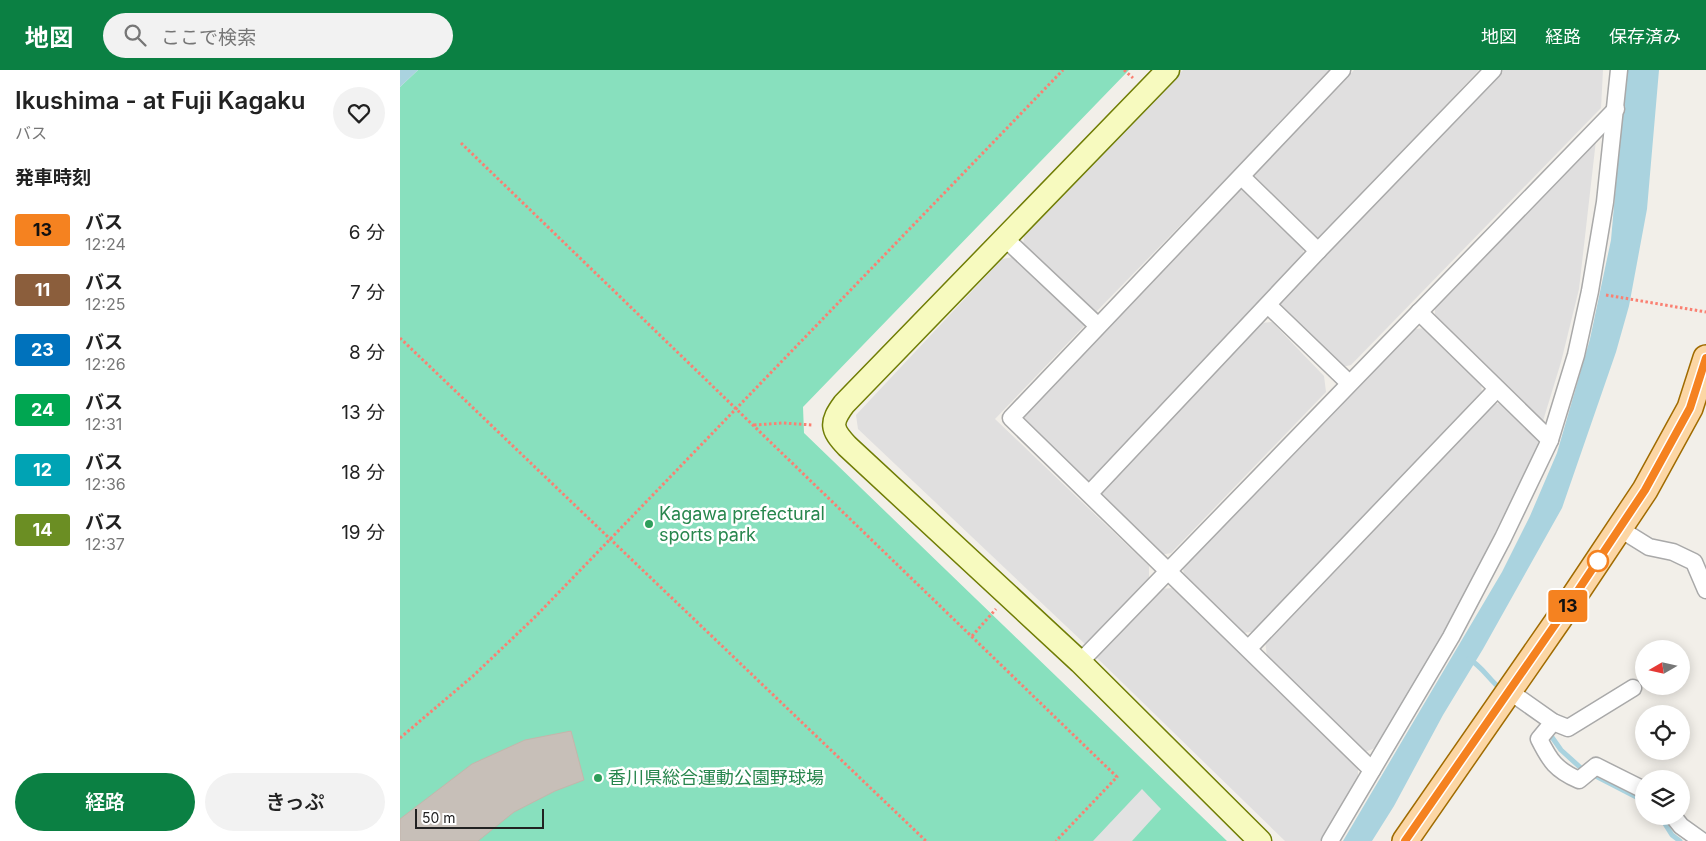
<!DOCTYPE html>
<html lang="ja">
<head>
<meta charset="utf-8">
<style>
	:root { --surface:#fff; --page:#f2f2f2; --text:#222; --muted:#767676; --accent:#0b8043 }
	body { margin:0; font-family:Inter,"Noto Sans JP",sans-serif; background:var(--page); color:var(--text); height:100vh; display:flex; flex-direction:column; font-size:19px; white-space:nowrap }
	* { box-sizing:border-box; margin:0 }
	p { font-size:16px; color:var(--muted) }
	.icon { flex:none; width:28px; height:28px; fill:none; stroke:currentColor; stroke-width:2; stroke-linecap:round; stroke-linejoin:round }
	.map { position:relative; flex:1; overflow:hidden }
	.sheet { display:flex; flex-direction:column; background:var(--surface); width:400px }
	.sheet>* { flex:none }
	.badge { padding:0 10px; border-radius:4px; font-size:18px; line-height:32px }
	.needle { width:32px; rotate:261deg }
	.controls { position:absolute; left:1235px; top:570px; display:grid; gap:10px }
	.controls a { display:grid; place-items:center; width:55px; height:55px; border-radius:50%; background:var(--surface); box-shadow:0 2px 12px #0003; font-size:25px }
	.scale { position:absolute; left:15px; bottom:12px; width:129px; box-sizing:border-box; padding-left:5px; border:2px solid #222; border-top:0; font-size:14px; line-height:18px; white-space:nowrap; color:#222; -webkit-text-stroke:4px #fff; paint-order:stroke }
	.map>.badge { position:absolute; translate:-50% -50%; box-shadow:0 0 0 2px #fff }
	h2 { padding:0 15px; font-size:19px; line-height:45px }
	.round { display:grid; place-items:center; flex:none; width:52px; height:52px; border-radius:26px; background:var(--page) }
	.summary { display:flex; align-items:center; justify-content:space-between; height:85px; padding:0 15px }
	h1 { font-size:24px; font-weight:600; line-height:38px }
	.primary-button { display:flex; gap:10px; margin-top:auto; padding:10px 15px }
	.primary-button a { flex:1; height:58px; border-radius:30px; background:var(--accent); color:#fff; font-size:20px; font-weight:600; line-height:58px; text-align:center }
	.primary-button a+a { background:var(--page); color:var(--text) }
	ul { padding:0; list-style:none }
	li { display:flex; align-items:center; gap:15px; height:60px; padding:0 15px }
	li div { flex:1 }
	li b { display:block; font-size:19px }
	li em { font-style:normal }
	li .badge { min-width:55px; font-weight:700; text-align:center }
	header { display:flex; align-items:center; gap:30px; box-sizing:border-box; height:70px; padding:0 25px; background:var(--accent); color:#fff }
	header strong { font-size:24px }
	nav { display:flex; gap:28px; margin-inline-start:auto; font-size:18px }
	.search { width:350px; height:45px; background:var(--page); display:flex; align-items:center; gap:12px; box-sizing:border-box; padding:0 18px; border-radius:28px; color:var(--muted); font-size:19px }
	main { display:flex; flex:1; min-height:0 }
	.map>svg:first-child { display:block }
	.residential { fill:#e0dfdf }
	.pitch { fill:#88e0be }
	.parking { fill:#e2e2e2 }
	.water { fill:#aad3df }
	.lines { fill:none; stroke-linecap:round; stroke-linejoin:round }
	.stream { stroke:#aad3df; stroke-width:5 }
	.building { fill:#c7bfb8; stroke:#c4b6ab }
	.street-casing { stroke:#a9a9a9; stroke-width:19 }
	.secondary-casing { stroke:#707d05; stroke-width:25 }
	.primary-casing { stroke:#a06b00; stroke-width:28 }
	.path { stroke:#fa8072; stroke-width:3; stroke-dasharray:2.5 2.5; stroke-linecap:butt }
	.street { stroke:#fff; stroke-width:16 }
	.secondary { stroke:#f7fabf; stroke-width:22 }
	.primary { stroke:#fcd6a4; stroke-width:25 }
	.line-casing { stroke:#fff; stroke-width:11 }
	.line { stroke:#f58220; stroke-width:8 }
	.leisure-dot { fill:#2e9e5b; stroke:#fff; stroke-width:2 }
	.stop-dot { fill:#fff; stroke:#f58220; stroke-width:2.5 }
	.labels { text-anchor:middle; stroke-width:5; stroke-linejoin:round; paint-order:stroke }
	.leisure-label { font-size:18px; fill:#27864d; stroke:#fff; text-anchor:start }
</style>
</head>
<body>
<header>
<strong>地図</strong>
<div class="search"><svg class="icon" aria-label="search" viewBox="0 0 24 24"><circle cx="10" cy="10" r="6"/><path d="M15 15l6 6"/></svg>ここで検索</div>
<nav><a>地図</a><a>経路</a><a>保存済み</a></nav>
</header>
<main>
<section class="sheet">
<div class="summary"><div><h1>Ikushima - at Fuji Kagaku</h1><p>バス</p></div><a class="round"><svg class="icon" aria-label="heart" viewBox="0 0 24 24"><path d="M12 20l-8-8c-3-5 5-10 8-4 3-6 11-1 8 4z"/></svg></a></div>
<h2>発車時刻</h2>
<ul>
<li><span class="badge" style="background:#f58220;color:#111">13</span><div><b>バス</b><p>12:24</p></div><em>6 分</em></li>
<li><span class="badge" style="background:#8b5e3c;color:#fff">11</span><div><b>バス</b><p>12:25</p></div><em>7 分</em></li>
<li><span class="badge" style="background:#0072bc;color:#fff">23</span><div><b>バス</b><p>12:26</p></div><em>8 分</em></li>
<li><span class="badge" style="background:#00a651;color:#fff">24</span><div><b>バス</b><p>12:31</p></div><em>13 分</em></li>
<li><span class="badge" style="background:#00a3b4;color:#fff">12</span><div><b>バス</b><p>12:36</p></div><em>18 分</em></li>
<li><span class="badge" style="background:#6b8e23;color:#fff">14</span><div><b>バス</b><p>12:37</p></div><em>19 分</em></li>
</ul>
<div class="primary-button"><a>経路</a><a>きっぷ</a></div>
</section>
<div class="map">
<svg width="1306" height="771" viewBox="0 0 1306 771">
	<rect width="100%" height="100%" fill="#f2efe9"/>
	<g class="residential">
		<polygon points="783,0 932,0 695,243 623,177 624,166"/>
		<polygon points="954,0 1079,0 922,167 912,168 850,107"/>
		<polygon points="1103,0 1203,0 1201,38 951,295 942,297 880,240 880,231"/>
		<polygon points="1196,70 1179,219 1161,292 1143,351 1035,247 1035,234"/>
		<polygon points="843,115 904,174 903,186 688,413 619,347"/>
		<polygon points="614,187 685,255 595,349 749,496 749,508 685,574 458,359 456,345 602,189"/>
		<polygon points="872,252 924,306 926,322 771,483 760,485 701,426 702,415 861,253"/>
		<polygon points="1026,258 1081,312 1082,325 857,561 844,563 784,508 783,497 1014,259"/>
		<polygon points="1105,333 1136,364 1139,376 1045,562 975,678 965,682 867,587 865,570 1093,334"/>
		<polygon points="772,518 958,697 958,708 920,771 885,771 696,587 760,519"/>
	</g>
	<polygon class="pitch" points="18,0 729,0 403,337 404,363 827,771 0,771 0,17"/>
	<polygon class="parking" points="742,719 761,739 732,771 693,771"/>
	<g class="water">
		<polygon points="0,0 18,0 0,17"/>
		<polygon points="1226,0 1259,0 1247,139 1229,236 1216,282 1162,438 1083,579 1043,645 994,736 972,771 943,771 1102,502 1130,446 1157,383 1190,269 1211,170"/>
	</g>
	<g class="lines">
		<g class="stream">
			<path d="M 1069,589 C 1083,597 1089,610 1102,620"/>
			<polyline points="1149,663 1161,680 1182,699 1244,731"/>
			<polyline points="1260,746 1272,765 1280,771"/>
		</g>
	</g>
	<polygon class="building" points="171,661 184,710 155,721 114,742 78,771 0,771 0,749 72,694 125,670"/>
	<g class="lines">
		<g class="street-casing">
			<g id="street">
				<polyline points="942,0 611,348 972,700"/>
				<polyline points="842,107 918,181"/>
				<polyline points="608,166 611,174 697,255"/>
				<polyline points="868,235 949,313"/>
				<polyline points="1019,242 1150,370"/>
				<polyline points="690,423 918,181 1093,0"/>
				<polyline points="1220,459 1249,477 1273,482 1294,492 1306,520"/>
				<polyline points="849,578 1097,319"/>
				<polyline points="680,592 1216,39"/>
				<polyline points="1109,621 1153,652 1168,658 1233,618"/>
				<path d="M 1153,652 L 1139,669 C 1150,691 1156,700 1179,710 L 1196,696 L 1244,720"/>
				<polyline points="1273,746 1281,756 1302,771"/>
				<polyline points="930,771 1051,567 1103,468 1150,370 1176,285 1190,221 1205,132 1219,0"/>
			</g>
		</g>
		<g class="secondary-casing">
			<path id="secondary" d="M 768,0 L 444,334 C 430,353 431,359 447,376 L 680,592 L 860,771"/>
		</g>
		<g class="primary-casing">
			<polyline id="primary" points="1005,771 1159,549 1245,420 1290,338 1306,288"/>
		</g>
		<g class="path">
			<polyline points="724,0 733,8"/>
			<polyline points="61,73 717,707 656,771"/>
			<polyline points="1206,225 1306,242"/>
			<polyline points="0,268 526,771"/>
			<polyline points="354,355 383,353 413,355"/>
			<polyline points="572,566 596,539"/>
			<polyline points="0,668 73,606 136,546 663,0"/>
		</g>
		<use href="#street" class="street"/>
		<use href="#secondary" class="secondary"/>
		<use href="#primary" class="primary"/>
	</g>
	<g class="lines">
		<g class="line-casing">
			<polyline id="line" points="1005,771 1159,549 1245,420 1290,338 1306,288"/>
		</g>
		<use href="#line" class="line"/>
	</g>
	<g class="leisure-dot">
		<circle cx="249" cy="454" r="5"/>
		<circle cx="198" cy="708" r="5"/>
	</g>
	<circle class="stop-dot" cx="1198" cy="491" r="10"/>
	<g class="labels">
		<g class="leisure-label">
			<text x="259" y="450">Kagawa prefectural<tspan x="259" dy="21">sports park</tspan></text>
			<text x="208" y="714">香川県総合運動公園野球場</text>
		</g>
	</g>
</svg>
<div class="controls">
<a><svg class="needle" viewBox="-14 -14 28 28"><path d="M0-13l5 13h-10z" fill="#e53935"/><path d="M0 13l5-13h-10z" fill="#767676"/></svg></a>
<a><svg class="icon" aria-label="locate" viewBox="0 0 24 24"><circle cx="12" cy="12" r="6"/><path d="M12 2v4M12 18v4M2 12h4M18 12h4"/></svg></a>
<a><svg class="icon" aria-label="layers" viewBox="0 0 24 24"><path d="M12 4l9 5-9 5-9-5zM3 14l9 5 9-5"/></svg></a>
</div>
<div class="scale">50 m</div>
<b class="badge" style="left:1168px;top:536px;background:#f58220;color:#111">13</b>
</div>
</main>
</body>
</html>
